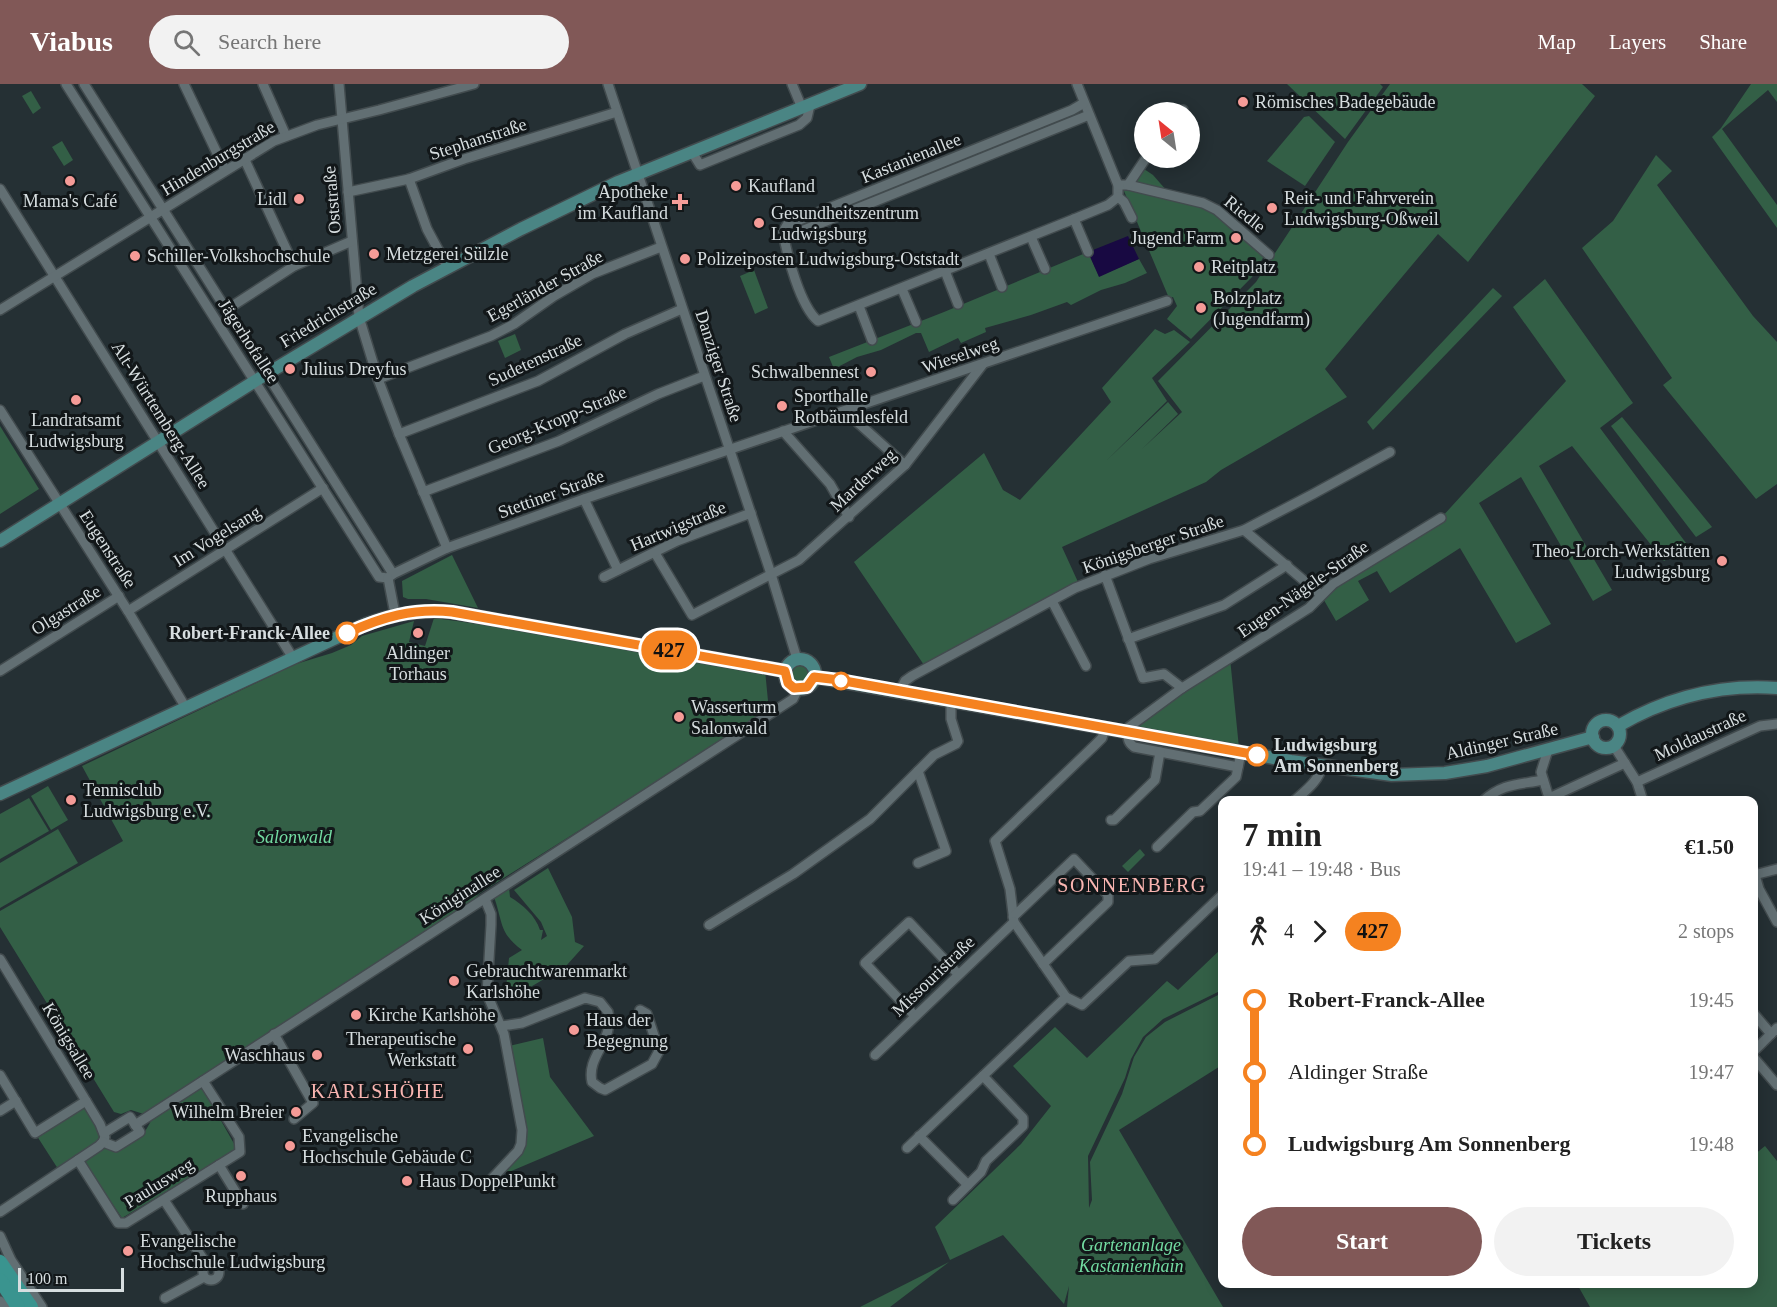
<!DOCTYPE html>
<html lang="en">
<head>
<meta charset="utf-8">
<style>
	:root { --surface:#fff; --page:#f2f2f2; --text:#222; --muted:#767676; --accent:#815857 }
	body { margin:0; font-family:Georgia,serif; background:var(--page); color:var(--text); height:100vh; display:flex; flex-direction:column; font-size:22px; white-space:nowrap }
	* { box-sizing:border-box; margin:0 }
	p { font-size:20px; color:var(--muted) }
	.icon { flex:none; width:33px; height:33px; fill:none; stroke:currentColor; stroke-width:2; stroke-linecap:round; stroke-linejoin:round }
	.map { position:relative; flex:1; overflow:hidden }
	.details { position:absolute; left:1218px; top:712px; width:540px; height:492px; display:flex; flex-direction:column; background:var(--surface); border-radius:12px; box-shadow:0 3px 15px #0003 }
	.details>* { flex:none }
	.badge { padding:0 12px; border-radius:20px; font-size:21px; line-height:39px }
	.needle { width:39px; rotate:330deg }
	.fabs { position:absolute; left:1134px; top:18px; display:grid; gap:12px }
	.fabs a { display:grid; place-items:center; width:66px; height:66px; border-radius:50%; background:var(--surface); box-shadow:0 3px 15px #0003; font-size:30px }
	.scale { position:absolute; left:18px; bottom:15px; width:106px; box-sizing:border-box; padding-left:6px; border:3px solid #d7dee0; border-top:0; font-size:16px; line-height:21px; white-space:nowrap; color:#d7dee0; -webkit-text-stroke:4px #121719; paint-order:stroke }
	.map>.badge { position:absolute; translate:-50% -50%; box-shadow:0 0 0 3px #fff }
	.legs { display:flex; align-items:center; gap:9px; height:66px; padding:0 24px; font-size:20px }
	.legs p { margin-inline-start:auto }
	.headline { display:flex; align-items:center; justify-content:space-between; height:102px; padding:0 24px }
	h1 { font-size:33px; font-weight:700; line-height:45px }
	.primary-button { display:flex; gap:12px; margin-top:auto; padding:12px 24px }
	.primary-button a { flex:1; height:69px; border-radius:36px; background:var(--accent); color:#fff; font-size:24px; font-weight:700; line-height:69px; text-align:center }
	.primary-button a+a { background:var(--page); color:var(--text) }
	ul { padding:0 24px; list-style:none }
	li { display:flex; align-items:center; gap:21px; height:72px; font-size:22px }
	li i { display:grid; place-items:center; width:9px; height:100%; margin:0 8px; background:currentColor }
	li i::after { content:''; width:15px; height:15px; margin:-8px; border:4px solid; border-radius:50%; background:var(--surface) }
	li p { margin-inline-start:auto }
	li:first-child i { background:linear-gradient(#0000 50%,currentColor 0) }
	li:last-child i { background:linear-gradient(currentColor 50%,#0000 0) }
	header { display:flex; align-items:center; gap:36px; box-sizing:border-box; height:84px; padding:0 30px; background:var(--accent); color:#fff }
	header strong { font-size:28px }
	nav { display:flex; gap:33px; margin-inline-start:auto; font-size:21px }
	.search { width:420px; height:54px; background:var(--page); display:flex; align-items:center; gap:15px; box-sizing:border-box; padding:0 21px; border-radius:33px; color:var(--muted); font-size:22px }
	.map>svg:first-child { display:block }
	.green { fill:#335f46 }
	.water { fill:#180942 }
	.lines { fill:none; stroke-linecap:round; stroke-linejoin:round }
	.minor-casing { stroke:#424b4e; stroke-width:12 }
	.major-casing { stroke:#424b4e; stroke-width:15 }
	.highway-casing { stroke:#424b4e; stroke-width:16 }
	.minor { stroke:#626f73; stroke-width:9 }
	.major { stroke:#4a8584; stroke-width:12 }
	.highway { stroke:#3a948f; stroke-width:14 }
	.line-1-casing { stroke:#fff; stroke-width:14 }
	.line-1 { stroke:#f58220; stroke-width:9 }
	.poi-dot { fill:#f59b97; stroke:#121719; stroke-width:2 }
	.stop-1-dot { fill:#fff; stroke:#f58220; stroke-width:3 }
	.labels { text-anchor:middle; stroke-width:6; stroke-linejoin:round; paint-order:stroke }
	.poi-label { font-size:18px; fill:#d7dee0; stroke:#121719; text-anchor:start }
	.street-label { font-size:18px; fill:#d7dee0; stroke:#121719 }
	.stop-label { font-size:18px; font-weight:bold; fill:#d7dee0; stroke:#121719; text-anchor:end }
	.park-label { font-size:18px; font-style:italic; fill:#73dca2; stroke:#121719 }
	.neighbourhood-label { font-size:20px; letter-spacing:1.5px; fill:#f9b5b1; stroke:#121719 }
</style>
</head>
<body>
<header>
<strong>Viabus</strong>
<div class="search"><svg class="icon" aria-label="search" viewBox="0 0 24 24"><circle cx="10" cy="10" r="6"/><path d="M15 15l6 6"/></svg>Search here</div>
<nav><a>Map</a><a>Layers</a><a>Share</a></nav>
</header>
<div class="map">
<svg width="1777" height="1223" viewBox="0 0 1777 1223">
	<rect width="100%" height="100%" fill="#253034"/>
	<g class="green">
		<polygon points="1287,0 1380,0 1383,3 1345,55"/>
		<polygon points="1390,0 1582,0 1595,12 1468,178 1438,150 1325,285 1347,313 1221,386 1206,398 1062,463 1078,498 924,581 854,478 984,369 1003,406 1020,416 1111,318 1102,304 1155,245 1165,250 1174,246 1190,258 1152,294 1167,317 1106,377 1168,318 1178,330 1142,365 1182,328 1158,297 1256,198 1348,58"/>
		<polygon points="1751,0 1777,0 1777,18 1768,6 1722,45 1777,121 1777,144 1712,53 1721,44"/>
		<polygon points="31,7 41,24 33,30 22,12"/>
		<polygon points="1309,32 1335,58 1305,102 1267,77 1304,33"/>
		<polygon points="62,57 73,76 64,82 52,63"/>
		<polygon points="1656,71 1672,87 1657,101 1753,232 1777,258 1777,400 1756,415 1663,301 1672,294 1582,164 1613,137"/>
		<polygon points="1141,83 1153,91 1167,107 1136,100 1133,93"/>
		<polygon points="1131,104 1187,118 1221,131 1264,172 1252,193 1191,255 1167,235 1177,222 1173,213 1169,214 1124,107"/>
		<polygon points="1088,168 1099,192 1139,175 1147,189 1125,199 1101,206 1071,221 1067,218 1031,231 985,244 986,248 961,259 958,254 929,268 921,249 916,249 881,266 857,273 834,285 829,273 944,228"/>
		<polygon points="754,186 768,224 755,230 740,192"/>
		<polygon points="1545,195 1633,319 1600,344 1689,463 1664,477 1572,362 1539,382 1612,506 1593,517 1521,393 1479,419 1551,540 1516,559 1460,464 1390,509 1377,487 1358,497 1369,516 1336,537 1321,511 1441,434 1566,297 1513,223"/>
		<polygon points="1493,204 1502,212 1373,346 1367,338"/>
		<polygon points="515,250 521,266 505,274 498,257"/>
		<polygon points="1622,333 1712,443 1696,453 1611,342"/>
		<polygon points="0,342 39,405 0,430"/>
		<polygon points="452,471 478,524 426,515 408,515 403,513 402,497"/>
		<polygon points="434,534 538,548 765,586 769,627 480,809 463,827 147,1031 131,1026 121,1030 114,1028 0,843 0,827 123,757 82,682 296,580 332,569 351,561 362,552 414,537 409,558 425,562"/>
		<polygon points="1230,574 1239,664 1129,643"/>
		<circle cx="800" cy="590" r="9"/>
		<polygon points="48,702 68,736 51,746 31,712"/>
		<polygon points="29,714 49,747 0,775 0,730"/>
		<polygon points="58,745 78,779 0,824 0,779"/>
		<polygon points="1140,765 1145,771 1128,788 1122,782"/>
		<path d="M 548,784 L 572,833 L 575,858 L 584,862 L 566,882 L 512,914 L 506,905 L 509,874 L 522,866 C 499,849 503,838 494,813 L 509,804 L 510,813 C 523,821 535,831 540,846 L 543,846 L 541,856 L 547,852 L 541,838 L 514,806 Z"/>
		<polygon points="1222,864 1222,906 1163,935 1143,953 1131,975 1125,994 1088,1072 1089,1124 1092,1116 1090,1078 1122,1010 1134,973 1146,953 1165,938 1222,909 1222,981 1119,1046 1223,1223 1067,1223 1069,1202 1064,1220 1003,1151 950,1176 935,1143 1021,1060 1051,1022 1013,982 1055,943 1087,974 1167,897 1178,906"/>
		<polygon points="543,954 550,993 594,1052 509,1088 504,1087 522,1066 509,962"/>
		<polygon points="202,1003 237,1065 122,1134 85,1079 60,1088 35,1049 86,1017 118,1067 143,1051 151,1037"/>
		<polygon points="1765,1062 1777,1077 1777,1223 1590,1223 1577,1200 1754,1200 1754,1071"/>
		<polygon points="949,1178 890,1223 860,1223"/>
	</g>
	<polygon class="water" points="1128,152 1139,175 1099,193 1088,168"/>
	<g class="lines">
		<g class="minor-casing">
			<g id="minor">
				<polyline points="66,0 379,493 388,494"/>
				<polyline points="84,0 393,490"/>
				<polyline points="184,0 225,86"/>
				<polyline points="263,0 286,52"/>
				<polyline points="339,0 359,233 378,295 399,350 447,464"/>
				<polyline points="608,0 771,490 797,575"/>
				<polyline points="792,0 802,24"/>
				<polyline points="1077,0 1118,101 1118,113 1124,118 1132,134"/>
				<path d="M 1084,19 L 1072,26 L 787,141 L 783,148 C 787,171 800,222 818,237 L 1074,135 L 1108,121 L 1118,113"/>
				<polyline points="1181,28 1183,26"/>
				<polyline points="692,68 700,81 799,41 807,34 810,21"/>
				<polyline points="244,74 294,182"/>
				<polyline points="409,95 427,145 448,184"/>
				<polyline points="1118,101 1128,101 1203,119 1217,126 1269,171"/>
				<polyline points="1128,101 1146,74"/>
				<polyline points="0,105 293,574"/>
				<polyline points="348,108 409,95 464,75 617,28"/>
				<polyline points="1074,135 1088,168"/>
				<polyline points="1031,153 1045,185"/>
				<polyline points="784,154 1089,31"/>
				<polyline points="989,170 1002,203"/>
				<polyline points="945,187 958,220"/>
				<polyline points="902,205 916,238"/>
				<polyline points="859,222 872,256"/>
				<polyline points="0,226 274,57 317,41 379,26 474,0"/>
				<polyline points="226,226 294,182 352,157"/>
				<polyline points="378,295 491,252 514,240 554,212 592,190 661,163"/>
				<polyline points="0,326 128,527 186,624"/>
				<polyline points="845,327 905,381"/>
				<polyline points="783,347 830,400 849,433"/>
				<polyline points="399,350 538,297 625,250 682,225"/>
				<polyline points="423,408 559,357 658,310 704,292"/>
				<polyline points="584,415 618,486"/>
				<polyline points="1244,446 1321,511"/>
				<polyline points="655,469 692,531 799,476 905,381 983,280"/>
				<polyline points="1105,491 1143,594 1164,590 1182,604"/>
				<polyline points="604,493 677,457 751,429"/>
				<polyline points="388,494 393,490 447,464 584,415 1167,217"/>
				<polyline points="388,494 395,530"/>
				<polyline points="1052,517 1086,582"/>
				<polyline points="128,527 323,404"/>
				<polyline points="1128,555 1224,521 1287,481"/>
				<polyline points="0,587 119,512"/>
				<polyline points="900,607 905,597 912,592 1075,504 1149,475 1244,446 1313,410 1390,368"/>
				<polyline points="1105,644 1102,654 1095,661 995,757 1010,805 1014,838 1066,913 1082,921 1129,877 1155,875 1222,811"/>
				<polyline points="1614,662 1637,698 1643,717"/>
				<polyline points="1548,666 1541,688 1550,717"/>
				<path d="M 1238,683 L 1134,663 C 1126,657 1128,652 1129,643 L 1182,604 L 1309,524 L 1333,500 L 1441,434"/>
				<polyline points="1637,698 1760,642 1777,640"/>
				<polyline points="1549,714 1625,679"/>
				<path d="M 1294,717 C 1305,707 1319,697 1322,682"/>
				<path d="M 1483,717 C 1503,699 1518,701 1543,696"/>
				<polyline points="1111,736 1114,736 1155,696 1160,668"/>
				<polyline points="1157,763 1193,728 1200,727 1236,693 1241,669"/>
				<polyline points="918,779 946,767 918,687"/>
				<polyline points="1754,791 1777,785"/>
				<polyline points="1755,791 1759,805 1777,838"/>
				<polyline points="485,815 491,830 491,841 487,910 504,950 522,1046 521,1060 518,1067 485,1102"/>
				<polyline points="1013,833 1074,775 1108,811 1108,818 1043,880"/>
				<polyline points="709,841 793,790 870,735 934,671 956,660 958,657 951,635 951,617"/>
				<polyline points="0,875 100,1040 105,1053 103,1058"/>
				<polyline points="1754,930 1771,950"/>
				<polyline points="915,932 865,879 909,838 958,890"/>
				<path d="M 502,942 L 522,939 L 585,914 L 600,918 L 608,928 C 615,957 586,971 592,998 L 600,1004 L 605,1006 L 652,980 L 659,967 L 647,930 L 640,926"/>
				<polyline points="274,950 313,1019 294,1035"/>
				<polyline points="1754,967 1777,944"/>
				<polyline points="875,971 1014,838"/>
				<polyline points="1754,974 1777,1001"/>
				<polyline points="0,991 35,1049 86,1017"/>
				<polyline points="0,1027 16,1017"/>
				<polyline points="135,1041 793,615 798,605"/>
				<polyline points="919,1052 968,1101"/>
				<polyline points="103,1058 116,1063 140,1048 130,1033 104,1049"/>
				<polyline points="907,1064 1066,913"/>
				<polyline points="78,1076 118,1139 126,1139 232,1073 240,1068 239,1053 203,997"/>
				<polyline points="219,1081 243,1120"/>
				<polyline points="164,1116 207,1181"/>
				<polyline points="953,1116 981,1088 986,1077 1023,1042 1023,1034 983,992"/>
				<polyline points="0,1128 99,1062 103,1058"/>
				<polyline points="0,1152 11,1176 42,1223"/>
				<circle cx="211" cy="1188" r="8"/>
				<polyline points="165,1214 204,1193"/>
				<polyline points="0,1217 6,1223"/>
			</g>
		</g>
		<g class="major-casing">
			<g id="major">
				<polyline points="0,457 255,297 413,202 521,145 618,98 860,0"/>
				<circle cx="800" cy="590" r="15"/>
				<polyline points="815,593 1291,677 1392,691 1445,689 1487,682 1593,653"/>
				<circle cx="1606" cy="650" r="14"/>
				<path d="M 1618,642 C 1668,613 1720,600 1777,604"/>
				<path d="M 0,710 L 366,540 C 395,529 421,525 452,528 L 785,587"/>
			</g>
		</g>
		<g class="highway-casing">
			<g id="highway">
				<polyline points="0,1178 31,1223"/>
				<polyline points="0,1196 18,1223"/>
			</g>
		</g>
		<use href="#minor" class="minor"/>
		<use href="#major" class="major"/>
		<use href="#highway" class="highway"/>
	</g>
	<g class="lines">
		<g class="line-1-casing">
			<path id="line-1" d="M 347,549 C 382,533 413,524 452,528 L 785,587 L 788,599 L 794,604 L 807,603 L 814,593 L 839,596 L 1257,671"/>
		</g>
		<use href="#line-1" class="line-1"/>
	</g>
	<g class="poi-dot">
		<circle cx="1243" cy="18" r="6"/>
		<circle cx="70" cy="97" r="6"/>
		<circle cx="736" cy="102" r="6"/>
		<circle cx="299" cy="115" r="6"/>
		<path d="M677 109h6v6h6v6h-6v6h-6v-6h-6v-6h6z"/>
		<circle cx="1272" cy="124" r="6"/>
		<circle cx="759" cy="139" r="6"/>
		<circle cx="1236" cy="154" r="6"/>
		<circle cx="374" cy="170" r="6"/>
		<circle cx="135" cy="172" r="6"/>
		<circle cx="685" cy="175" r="6"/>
		<circle cx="1199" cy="183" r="6"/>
		<circle cx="1201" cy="224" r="6"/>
		<circle cx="290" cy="285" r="6"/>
		<circle cx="871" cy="288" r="6"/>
		<circle cx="76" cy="316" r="6"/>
		<circle cx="782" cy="322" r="6"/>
		<circle cx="1722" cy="477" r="6"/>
		<circle cx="418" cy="549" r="6"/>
		<circle cx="679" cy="633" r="6"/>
		<circle cx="71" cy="716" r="6"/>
		<circle cx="454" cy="897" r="6"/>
		<circle cx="356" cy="931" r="6"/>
		<circle cx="574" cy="946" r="6"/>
		<circle cx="468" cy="965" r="6"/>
		<circle cx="317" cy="971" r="6"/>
		<circle cx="296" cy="1028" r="6"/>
		<circle cx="290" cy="1062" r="6"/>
		<circle cx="241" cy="1092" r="6"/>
		<circle cx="407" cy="1097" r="6"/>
		<circle cx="128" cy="1167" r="6"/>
	</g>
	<g class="stop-1-dot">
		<circle cx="347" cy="549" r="10"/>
		<circle cx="841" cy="597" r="8"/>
		<circle cx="1257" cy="671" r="10"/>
	</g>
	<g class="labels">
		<g class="poi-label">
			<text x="1255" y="24">Römisches Badegebäude</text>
			<text x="748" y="108">Kaufland</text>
			<text x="668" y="114" text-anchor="end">Apotheke<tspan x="668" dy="21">im Kaufland</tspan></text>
			<text x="1284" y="120">Reit- und Fahrverein<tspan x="1284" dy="21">Ludwigsburg-Oßweil</tspan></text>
			<text x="287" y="121" text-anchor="end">Lidl</text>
			<text x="70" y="123" text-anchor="middle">Mama's Café</text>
			<text x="771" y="135">Gesundheitszentrum<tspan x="771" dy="21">Ludwigsburg</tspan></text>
			<text x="1224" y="160" text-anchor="end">Jugend Farm</text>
			<text x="386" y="176">Metzgerei Sülzle</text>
			<text x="147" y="178">Schiller-Volkshochschule</text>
			<text x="697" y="181">Polizeiposten Ludwigsburg-Oststadt</text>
			<text x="1211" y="189">Reitplatz</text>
			<text x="1213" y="220">Bolzplatz<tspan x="1213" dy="21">(Jugendfarm)</tspan></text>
			<text x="302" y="291">Julius Dreyfus</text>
			<text x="859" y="294" text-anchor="end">Schwalbennest</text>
			<text x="794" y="318">Sporthalle<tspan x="794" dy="21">Rotbäumlesfeld</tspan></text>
			<text x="76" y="342" text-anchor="middle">Landratsamt<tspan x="76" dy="21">Ludwigsburg</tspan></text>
			<text x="1710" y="473" text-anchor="end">Theo-Lorch-Werkstätten<tspan x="1710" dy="21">Ludwigsburg</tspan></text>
			<text x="418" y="575" text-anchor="middle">Aldinger<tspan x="418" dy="21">Torhaus</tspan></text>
			<text x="691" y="629">Wasserturm<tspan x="691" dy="21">Salonwald</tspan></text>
			<text x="83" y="712">Tennisclub<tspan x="83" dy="21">Ludwigsburg e.V.</tspan></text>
			<text x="466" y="893">Gebrauchtwarenmarkt<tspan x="466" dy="21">Karlshöhe</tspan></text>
			<text x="368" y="937">Kirche Karlshöhe</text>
			<text x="586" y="942">Haus der<tspan x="586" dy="21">Begegnung</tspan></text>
			<text x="456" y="961" text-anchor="end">Therapeutische<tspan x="456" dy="21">Werkstatt</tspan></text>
			<text x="305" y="977" text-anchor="end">Waschhaus</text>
			<text x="284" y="1034" text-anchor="end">Wilhelm Breier</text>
			<text x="302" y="1058">Evangelische<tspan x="302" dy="21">Hochschule Gebäude C</tspan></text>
			<text x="419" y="1103">Haus DoppelPunkt</text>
			<text x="241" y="1118" text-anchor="middle">Rupphaus</text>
			<text x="140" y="1163">Evangelische<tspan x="140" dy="21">Hochschule Ludwigsburg</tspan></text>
		</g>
		<g class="street-label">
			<text transform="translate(478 55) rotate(-18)" y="6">Stephanstraße</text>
			<text transform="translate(218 74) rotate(-31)" y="6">Hindenburgstraße</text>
			<text transform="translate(911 74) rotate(-22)" y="6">Kastanienallee</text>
			<text transform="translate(332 116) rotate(-95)" y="6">Oststraße</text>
			<text transform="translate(1245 130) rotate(39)" y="6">Riedle</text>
			<text transform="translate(545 202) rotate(-29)" y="6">Egerländer Straße</text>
			<text transform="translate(328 231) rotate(-31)" y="6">Friedrichstraße</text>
			<text transform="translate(249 257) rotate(57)" y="6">Jägerhofallee</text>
			<text transform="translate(960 271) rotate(-19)" y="6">Wieselweg</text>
			<text transform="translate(535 276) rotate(-25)" y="6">Sudetenstraße</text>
			<text transform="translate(719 282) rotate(72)" y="6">Danziger Straße</text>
			<text transform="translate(161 331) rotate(58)" y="6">Alt-Württemberg-Allee</text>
			<text transform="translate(557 336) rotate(-23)" y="6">Georg-Kropp-Straße</text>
			<text transform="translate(863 396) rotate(-43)" y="6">Marderweg</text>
			<text transform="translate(551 410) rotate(-20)" y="6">Stettiner Straße</text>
			<text transform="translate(678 442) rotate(-23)" y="6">Hartwigstraße</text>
			<text transform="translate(217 452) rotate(-32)" y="6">Im Vogelsang</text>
			<text transform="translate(1153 460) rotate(-19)" y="6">Königsberger Straße</text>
			<text transform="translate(108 465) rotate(57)" y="6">Eugenstraße</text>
			<text transform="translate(1303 505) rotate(-35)" y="6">Eugen-Nägele-Straße</text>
			<text transform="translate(66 526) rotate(-32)" y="6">Olgastraße</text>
			<text transform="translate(1700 651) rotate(-25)" y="6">Moldaustraße</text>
			<text transform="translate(1502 657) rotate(-13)" y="6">Aldinger Straße</text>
			<text transform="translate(460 811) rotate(-33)" y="6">Königinallee</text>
			<text transform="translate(933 892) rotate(-44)" y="6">Missouristraße</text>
			<text transform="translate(69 957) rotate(59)" y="6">Königsallee</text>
			<text transform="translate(159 1099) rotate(-32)" y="6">Paulusweg</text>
		</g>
		<g class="stop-label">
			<text x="330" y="555">Robert-Franck-Allee</text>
			<text x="1274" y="667" text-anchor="start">Ludwigsburg<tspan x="1274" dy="21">Am Sonnenberg</tspan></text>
		</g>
		<g class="park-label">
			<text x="294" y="759">Salonwald</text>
			<text x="1131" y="1167">Gartenanlage<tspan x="1131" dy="21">Kastanienhain</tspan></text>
		</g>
		<g class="neighbourhood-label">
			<text x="1132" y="808">SONNENBERG</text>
			<text x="378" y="1014">KARLSHÖHE</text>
		</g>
	</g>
</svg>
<div class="fabs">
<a><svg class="needle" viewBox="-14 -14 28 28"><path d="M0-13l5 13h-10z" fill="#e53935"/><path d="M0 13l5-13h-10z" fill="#767676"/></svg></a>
</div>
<div class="scale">100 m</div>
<b class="badge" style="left:669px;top:566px;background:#f58220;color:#111">427</b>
<section class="details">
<div class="headline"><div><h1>7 min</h1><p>19:41 – 19:48 · Bus</p></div><b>€1.50</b></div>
<div class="legs"><svg class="icon" aria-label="walk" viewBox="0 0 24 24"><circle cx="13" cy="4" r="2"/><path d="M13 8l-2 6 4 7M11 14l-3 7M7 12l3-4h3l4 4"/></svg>4<svg class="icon" aria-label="forward" viewBox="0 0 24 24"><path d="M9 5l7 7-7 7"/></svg><b class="badge" style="background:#f58220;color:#111">427</b><p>2 stops</p></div>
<ul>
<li><i style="color:#f58220"></i><b>Robert-Franck-Allee</b><p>19:45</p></li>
<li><i style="color:#f58220"></i><span>Aldinger Straße</span><p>19:47</p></li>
<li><i style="color:#f58220"></i><b>Ludwigsburg Am Sonnenberg</b><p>19:48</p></li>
</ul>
<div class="primary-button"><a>Start</a><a>Tickets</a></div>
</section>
</div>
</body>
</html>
